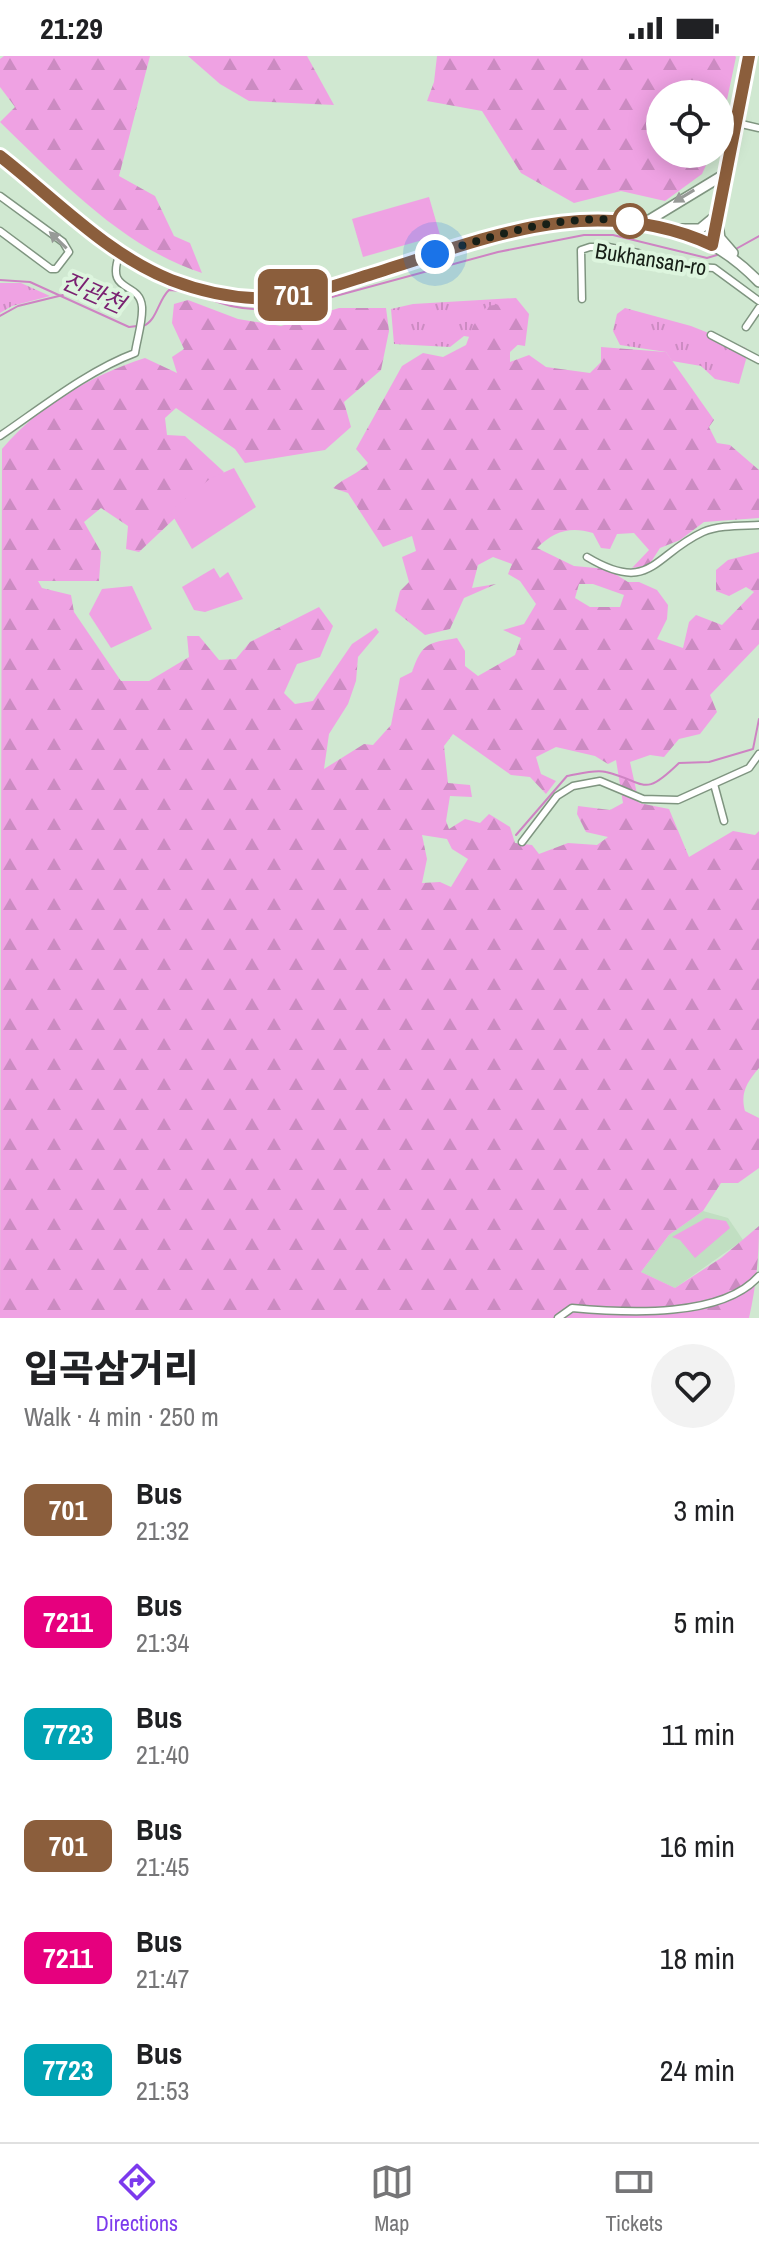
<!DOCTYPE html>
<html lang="en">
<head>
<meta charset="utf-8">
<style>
	:root { --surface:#fff; --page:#f2f2f2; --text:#202124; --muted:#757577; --line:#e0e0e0; --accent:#7c3aed }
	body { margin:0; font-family:"Archivo Narrow","Noto Sans KR",sans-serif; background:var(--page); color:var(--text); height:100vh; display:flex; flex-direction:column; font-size:30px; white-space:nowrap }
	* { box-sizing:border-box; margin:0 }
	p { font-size:26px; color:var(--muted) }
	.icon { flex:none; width:44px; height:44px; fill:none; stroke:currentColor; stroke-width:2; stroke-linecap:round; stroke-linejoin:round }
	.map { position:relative; height:1262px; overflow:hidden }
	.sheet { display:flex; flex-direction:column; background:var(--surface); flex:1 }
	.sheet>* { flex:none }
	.badge { padding:0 16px; border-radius:12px; font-size:28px; line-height:52px }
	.fabs { position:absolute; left:646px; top:24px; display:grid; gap:16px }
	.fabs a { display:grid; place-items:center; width:88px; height:88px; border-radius:50%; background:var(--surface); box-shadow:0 4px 20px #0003; font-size:40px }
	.you { position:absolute; width:40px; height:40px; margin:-20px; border:6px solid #fff; border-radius:50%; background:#1a73e8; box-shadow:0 0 0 12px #1a73e833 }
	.map>.badge { position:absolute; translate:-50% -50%; box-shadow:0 0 0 4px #fff }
	.round { display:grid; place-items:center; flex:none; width:84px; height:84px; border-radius:42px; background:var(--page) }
	.headline { display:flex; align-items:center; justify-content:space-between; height:136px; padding:0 24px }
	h1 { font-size:38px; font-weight:800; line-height:60px }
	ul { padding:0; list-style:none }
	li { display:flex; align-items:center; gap:24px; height:112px; padding:0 24px }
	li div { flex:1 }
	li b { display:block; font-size:30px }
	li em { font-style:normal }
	li .badge { min-width:88px; font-weight:700; text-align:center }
	.status { display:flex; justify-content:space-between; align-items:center; height:56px; padding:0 40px; background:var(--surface); direction:ltr }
	.status svg { height:22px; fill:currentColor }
	.menu { display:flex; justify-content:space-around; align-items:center; height:112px; border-top:2px solid var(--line); background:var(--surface); font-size:22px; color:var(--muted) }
	.menu a { display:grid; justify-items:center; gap:4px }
	.menu .selected { color:var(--accent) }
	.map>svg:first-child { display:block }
	.built { fill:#c1dfc2 }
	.grass { fill:url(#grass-tufts) }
	.forest { fill:url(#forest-firs); fill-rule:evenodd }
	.pitch { fill:#efa2e3 }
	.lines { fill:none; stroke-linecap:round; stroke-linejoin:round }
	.stream { stroke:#ce83c3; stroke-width:2 }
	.street-casing { stroke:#7f9580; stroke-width:9 }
	.secondary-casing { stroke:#7f9580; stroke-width:12 }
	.street { stroke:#fff; stroke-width:6 }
	.secondary { stroke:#fff; stroke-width:9 }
	.oneway { fill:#979a97 }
	.line-casing { stroke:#fff; stroke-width:18 }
	.line { stroke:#8b5e3c; stroke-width:12 }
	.walk { stroke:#171f17; stroke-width:8; stroke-dasharray:0 14.4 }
	.stop-dot { fill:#fff; stroke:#8b5e3c; stroke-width:4 }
	.labels { text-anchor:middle; stroke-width:8; stroke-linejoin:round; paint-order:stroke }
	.street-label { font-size:22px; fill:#171f17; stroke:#ddf5de }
	.water-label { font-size:24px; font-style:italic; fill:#7a2171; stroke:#ddf5de }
</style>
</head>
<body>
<div class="status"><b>21:29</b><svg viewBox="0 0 49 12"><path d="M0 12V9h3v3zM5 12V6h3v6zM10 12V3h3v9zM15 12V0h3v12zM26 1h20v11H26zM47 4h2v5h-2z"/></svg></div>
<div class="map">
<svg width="759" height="1262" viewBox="0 0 759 1262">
	<defs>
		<pattern id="grass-tufts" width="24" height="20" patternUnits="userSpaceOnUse" patternTransform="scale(2)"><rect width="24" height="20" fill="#efa2e3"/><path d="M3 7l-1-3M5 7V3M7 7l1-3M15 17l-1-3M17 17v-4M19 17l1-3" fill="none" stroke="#cc8bc2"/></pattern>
		<pattern id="forest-firs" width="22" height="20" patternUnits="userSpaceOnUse" patternTransform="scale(2)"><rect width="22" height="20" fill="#efa2e3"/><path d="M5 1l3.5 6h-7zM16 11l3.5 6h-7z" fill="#cc8bc2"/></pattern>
	</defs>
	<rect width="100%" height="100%" fill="#d0e8d1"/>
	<polygon class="built" points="703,1155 728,1162 743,1184 675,1232 641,1216 669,1179"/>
	<g class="grass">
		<polygon points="0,227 21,227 50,240 12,250 0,257"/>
		<polygon points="516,242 529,258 525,290 464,280 450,291 394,288 391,253 413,248"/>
		<polygon points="625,252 691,270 746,292 747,300 739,328 715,323 701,310 672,305 666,296 620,289 613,275 617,258"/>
	</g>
	<g class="forest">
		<path d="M 4,0 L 150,0 L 119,120 L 155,140 L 174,180 L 190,187 L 202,217 C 122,191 59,123 0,66 L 15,51 L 0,31 L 0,3 Z"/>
		<polygon points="188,0 307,0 334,49 249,45 220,28"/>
		<polygon points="437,0 735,0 736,1 720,77 720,38 660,38 660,98 711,98 702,118 665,145 621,135 574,147 521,117 482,55 427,45 434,26"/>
		<path d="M 188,244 L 238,263 L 281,270 L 339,252 L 386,252 L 389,275 L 381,314 L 344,346 L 351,371 L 325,394 L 245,407 L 235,393 L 176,352 L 165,362 L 167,379 L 185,380 L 224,416 L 139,496 L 126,493 L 128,470 L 101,452 L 84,466 L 101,496 L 99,525 L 38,525 L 42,532 L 71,539 L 74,556 L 121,625 L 149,625 L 189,601 L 187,580 L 199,580 L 219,604 L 236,603 L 250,586 L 319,551 L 333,570 L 320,601 L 297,608 L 284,637 L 295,648 L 313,645 L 352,588 L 376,572 L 379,576 L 358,601 L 356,625 L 348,648 L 329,678 L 324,713 L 364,688 L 373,689 L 391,669 L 400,622 L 412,616 C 422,587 428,587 457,582 L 465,595 L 465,610 L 478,620 L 515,599 L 521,582 L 503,574 L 524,568 L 536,548 L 520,525 L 508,518 L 512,508 L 493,501 L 478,509 L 472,532 L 496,528 L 464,542 L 450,573 L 425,579 L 395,555 L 400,535 L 409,526 L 402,501 L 416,495 L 412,480 L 383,491 L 348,437 L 333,432 C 345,421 360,417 368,407 L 356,393 L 402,310 L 423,297 L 443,301 L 466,289 L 473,270 L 487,250 L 509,247 L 526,259 L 523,284 L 510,296 L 510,306 L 529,299 L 546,311 L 590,317 L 601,306 L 601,291 L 666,296 L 714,364 L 709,371 L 717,387 L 730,389 L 759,414 L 759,462 L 704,466 L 680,484 L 660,492 L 649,509 L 632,512 L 649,494 L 634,477 L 617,478 L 610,493 L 601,492 L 593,477 C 570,470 554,475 537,492 L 574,510 L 607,513 L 628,526 L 639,526 L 657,534 L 668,549 L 667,563 L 657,583 L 683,592 L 689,566 L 696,559 L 722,569 L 754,536 L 746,531 L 729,540 L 716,535 L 716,514 L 728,504 L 759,496 L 759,588 L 710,639 L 717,656 L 700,678 L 679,683 L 664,701 L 650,699 L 630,706 L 639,747 L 669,753 L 689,801 L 733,775 L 755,779 L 759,775 L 759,1012 C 747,1026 740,1037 745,1055 L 759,1062 L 759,1112 L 738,1127 L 721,1127 L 703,1155 L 669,1179 L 641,1216 L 675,1232 L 721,1202 L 759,1170 C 759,1201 756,1231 749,1262 L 0,1262 L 2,393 C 39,349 92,319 145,302 L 177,317 L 172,301 L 184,293 L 172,267 L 174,248 ZM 579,528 L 593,528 L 624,539 L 620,551 L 590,551 L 575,542 ZM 453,678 L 511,719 L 530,721 L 546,738 L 556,725 L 541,718 L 536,701 L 556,691 L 595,700 L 608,708 L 616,704 L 623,747 L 610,754 L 578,750 L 577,758 L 586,776 L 608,781 L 597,789 L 568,787 L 539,798 L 532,789 L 515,787 L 510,771 L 489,758 L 480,767 L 465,763 L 449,773 L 446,765 L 450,740 L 472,741 L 470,729 L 448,727 L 444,690 ZM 422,779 L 447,783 L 452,793 L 468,803 L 451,831 L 440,826 L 422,827 L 427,803 Z"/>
	</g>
	<g class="pitch">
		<polygon points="429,141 440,179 363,201 352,163"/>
		<polygon points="234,412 256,451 192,493 170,455 211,422"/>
		<polygon points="214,512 220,522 228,516 243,543 205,556 194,554 182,531"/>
		<polygon points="132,530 152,573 111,592 89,558 102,533"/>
		<polygon points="706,1162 726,1165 730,1172 695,1202 680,1184 672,1181"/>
	</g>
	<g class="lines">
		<g class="stream">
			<polyline points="734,194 759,180"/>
			<polyline points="0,224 30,226 129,271 137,270"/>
			<polyline points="0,260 18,250 63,239"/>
			<path d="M 143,270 C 157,265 158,244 169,234 C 191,234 210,245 231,250 C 253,255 273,254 295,251 L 498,196 L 584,179 L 613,179 L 707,202 L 720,198"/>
			<path d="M 516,779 L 567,720 C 579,718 595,713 606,716 C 647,726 642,743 679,707 L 709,706 L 753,693 L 759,663"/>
		</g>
		<g class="street-casing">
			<g id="street">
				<polyline points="737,67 759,72"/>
				<polyline points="0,140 63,186 69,196 56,213 51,213 0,175"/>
				<polyline points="582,243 581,194 590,191 608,191 638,197 661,209 714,212 759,245"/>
				<polyline points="746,271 759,252"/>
				<polyline points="711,279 759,304"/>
				<path d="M 0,380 C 41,352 89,314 135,297 C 137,283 143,265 142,251 C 140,224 104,239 120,197"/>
				<path d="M 587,501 C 651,539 653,499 703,476 C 719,469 742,470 759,469"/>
				<polyline points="714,728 724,765"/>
				<polyline points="522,786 557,740 573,730 600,725 643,743 678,744 749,712 759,698"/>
				<path d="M 558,1262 L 572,1252 C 628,1257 722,1262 759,1220"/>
			</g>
		</g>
		<g class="secondary-casing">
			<g id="secondary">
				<path d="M 0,100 C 76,160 136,225 236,240 C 273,246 307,235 343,226 C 477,192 642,104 759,226"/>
				<polyline points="646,166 725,118"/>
				<polyline points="718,169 720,182 733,197"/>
				<polyline points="682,173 700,173 717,159"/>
				<polyline points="712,189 749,0"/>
			</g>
		</g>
		<use href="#street" class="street"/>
		<use href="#secondary" class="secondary"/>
	</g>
	<defs><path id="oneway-solid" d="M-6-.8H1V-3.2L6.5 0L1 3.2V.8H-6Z" transform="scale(2)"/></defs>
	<g class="oneway">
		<use href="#oneway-solid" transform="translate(684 140) rotate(149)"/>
		<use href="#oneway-solid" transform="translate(58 184) rotate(-136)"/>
	</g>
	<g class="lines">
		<g class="line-casing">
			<path id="line" d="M 0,100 C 54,142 106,198 171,224 C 205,237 242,244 278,242 C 308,240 343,227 372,218 C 488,182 593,135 712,189 L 749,0"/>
		</g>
		<use href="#line" class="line"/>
		<path class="walk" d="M 435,198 C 498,178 564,157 630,165"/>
	</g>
	<circle class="stop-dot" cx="630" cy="165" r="16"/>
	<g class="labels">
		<g class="street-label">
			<text transform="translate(651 203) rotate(9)" y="8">Bukhansan-ro</text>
		</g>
		<g class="water-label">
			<text transform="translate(93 237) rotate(24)" y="8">진관천</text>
		</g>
	</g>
</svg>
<div class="fabs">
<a><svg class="icon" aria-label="locate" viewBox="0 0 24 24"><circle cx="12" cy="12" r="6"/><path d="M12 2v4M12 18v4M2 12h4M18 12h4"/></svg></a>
</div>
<div class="you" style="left:435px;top:198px"></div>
<b class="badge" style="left:293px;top:239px;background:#8b5e3c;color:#fff">701</b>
</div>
<section class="sheet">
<div class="headline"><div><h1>입곡삼거리</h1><p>Walk · 4 min · 250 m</p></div><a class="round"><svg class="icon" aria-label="heart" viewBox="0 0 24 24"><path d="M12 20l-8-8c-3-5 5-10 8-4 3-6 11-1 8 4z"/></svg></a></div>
<ul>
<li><span class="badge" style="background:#8b5e3c;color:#fff">701</span><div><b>Bus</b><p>21:32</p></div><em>3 min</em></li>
<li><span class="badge" style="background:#e6007e;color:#fff">7211</span><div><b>Bus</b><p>21:34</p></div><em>5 min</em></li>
<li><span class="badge" style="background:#00a3b4;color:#fff">7723</span><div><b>Bus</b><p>21:40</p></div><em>11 min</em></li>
<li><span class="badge" style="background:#8b5e3c;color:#fff">701</span><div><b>Bus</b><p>21:45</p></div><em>16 min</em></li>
<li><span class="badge" style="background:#e6007e;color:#fff">7211</span><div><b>Bus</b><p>21:47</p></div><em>18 min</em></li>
<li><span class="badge" style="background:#00a3b4;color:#fff">7723</span><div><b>Bus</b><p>21:53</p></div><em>24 min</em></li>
</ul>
</section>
<nav class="menu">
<a class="selected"><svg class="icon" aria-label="directions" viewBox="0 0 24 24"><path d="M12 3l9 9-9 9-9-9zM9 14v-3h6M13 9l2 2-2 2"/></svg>Directions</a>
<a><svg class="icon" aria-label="map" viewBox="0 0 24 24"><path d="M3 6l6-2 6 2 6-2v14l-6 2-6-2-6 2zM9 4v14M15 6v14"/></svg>Map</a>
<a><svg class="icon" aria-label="tickets" viewBox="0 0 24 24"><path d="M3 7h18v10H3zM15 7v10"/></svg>Tickets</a>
</nav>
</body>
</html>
